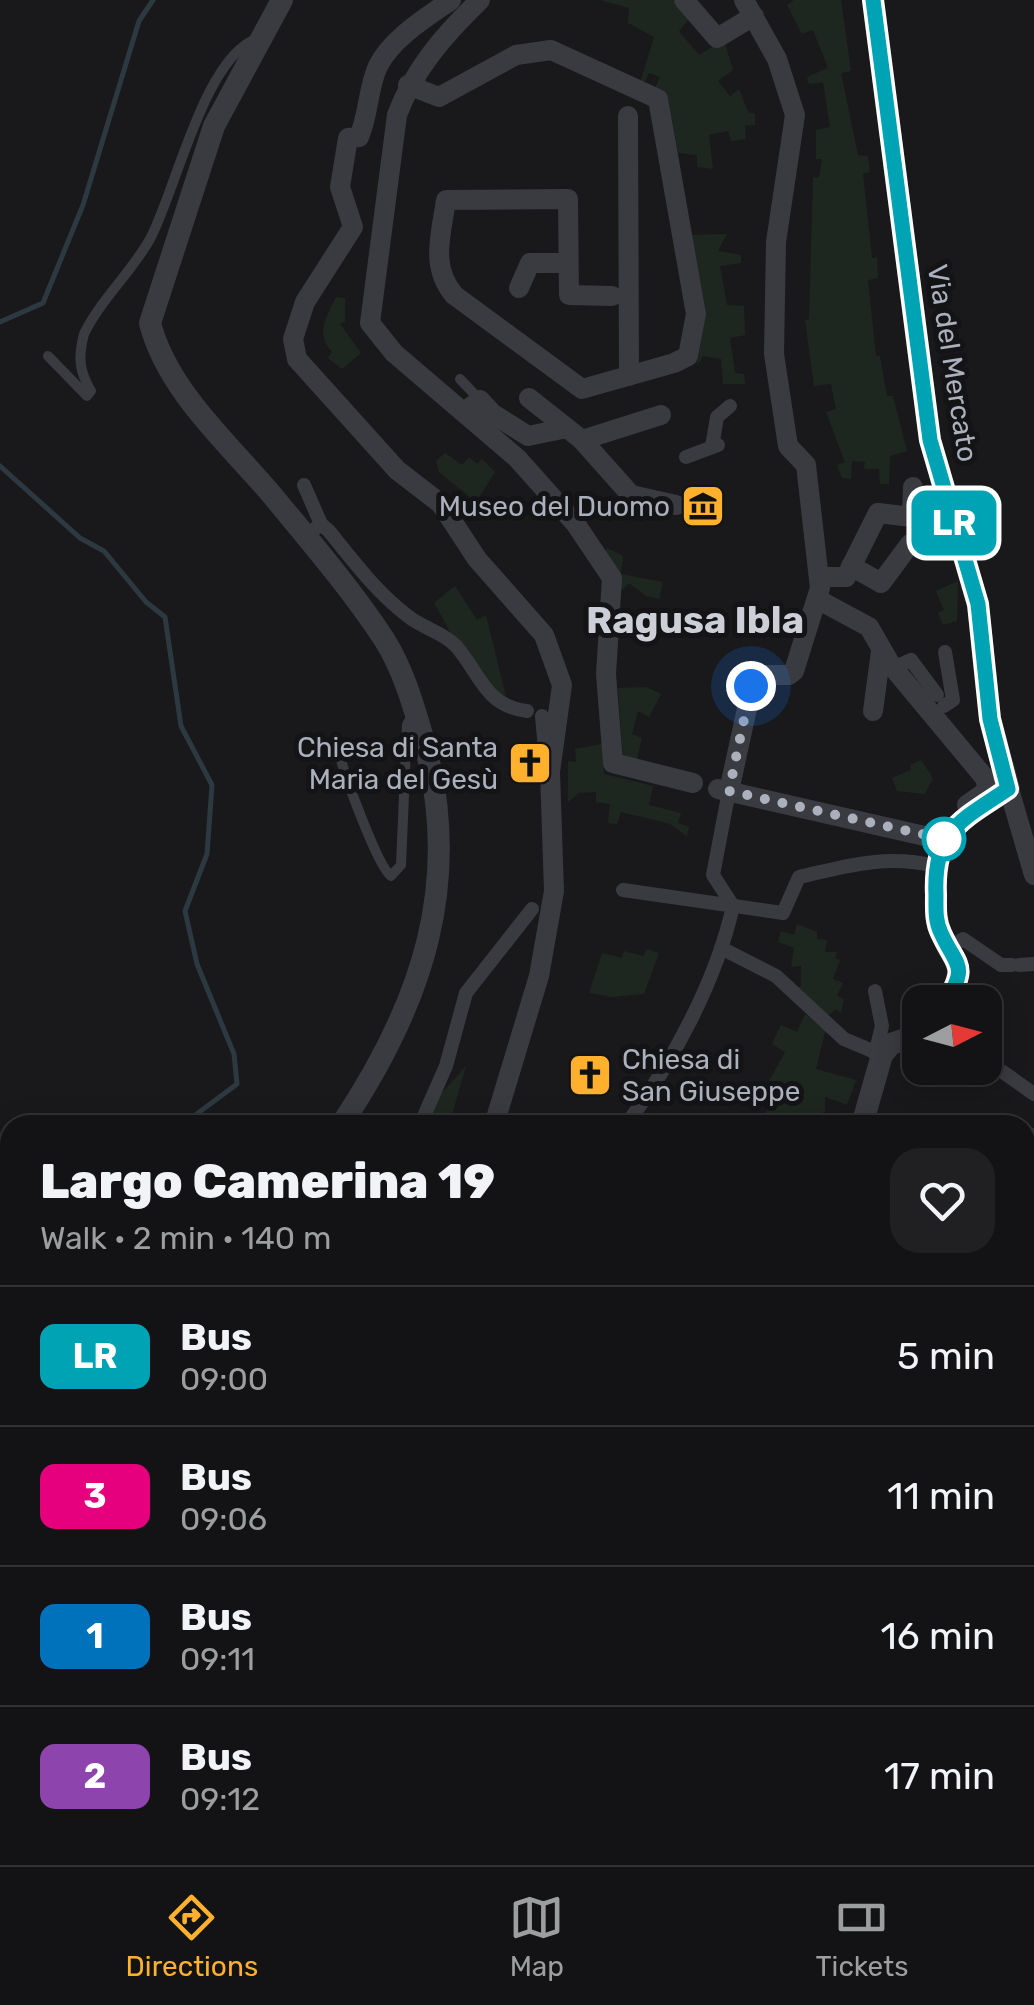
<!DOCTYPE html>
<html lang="en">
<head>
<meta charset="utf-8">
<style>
	:root { --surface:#131315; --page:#202022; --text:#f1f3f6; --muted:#9d9ea0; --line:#323234; --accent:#ffb12e }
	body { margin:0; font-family:Rubik,sans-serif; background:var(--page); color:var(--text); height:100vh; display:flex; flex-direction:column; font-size:38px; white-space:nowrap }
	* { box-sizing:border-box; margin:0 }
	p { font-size:32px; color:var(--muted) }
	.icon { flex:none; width:55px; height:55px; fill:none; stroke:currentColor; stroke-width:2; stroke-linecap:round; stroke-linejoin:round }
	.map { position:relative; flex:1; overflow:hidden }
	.panel { position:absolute; left:0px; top:1115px; width:1035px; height:750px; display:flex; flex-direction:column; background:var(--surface); border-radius:30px 30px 0 0; box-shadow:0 5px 25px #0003,0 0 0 2px var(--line) }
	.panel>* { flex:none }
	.badge { padding:0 20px; border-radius:15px; font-size:35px; line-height:65px }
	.needle { width:65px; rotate:84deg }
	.buttons { position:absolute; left:902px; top:985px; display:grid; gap:20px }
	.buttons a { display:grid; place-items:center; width:100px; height:100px; border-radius:20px; background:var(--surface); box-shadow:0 5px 25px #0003,0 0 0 2px var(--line); font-size:50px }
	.you { position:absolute; width:50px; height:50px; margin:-25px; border:8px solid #fff; border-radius:50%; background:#1a73e8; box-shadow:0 0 0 15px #1a73e833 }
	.map>.badge { position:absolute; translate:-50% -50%; box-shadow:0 0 0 5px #fff }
	.round { display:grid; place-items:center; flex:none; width:105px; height:105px; border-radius:30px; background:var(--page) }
	.overview { display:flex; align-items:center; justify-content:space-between; height:170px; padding:0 40px }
	h1 { font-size:48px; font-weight:800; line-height:75px }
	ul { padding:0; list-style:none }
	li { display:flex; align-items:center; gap:30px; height:140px; padding:0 40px; border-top:2px solid var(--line) }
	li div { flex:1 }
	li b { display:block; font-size:38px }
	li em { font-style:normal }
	li .badge { min-width:110px; font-weight:700; text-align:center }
	.tabs { display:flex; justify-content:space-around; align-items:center; height:140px; border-top:2px solid var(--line); background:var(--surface); font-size:28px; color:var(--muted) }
	.tabs a { display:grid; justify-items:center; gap:5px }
	.tabs .selected { color:var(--accent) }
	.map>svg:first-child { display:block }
	.green { fill:#1e271f }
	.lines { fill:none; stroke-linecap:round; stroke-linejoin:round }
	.stream { stroke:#2d3941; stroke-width:5 }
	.service { stroke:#3a3b41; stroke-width:10 }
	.pedestrian { stroke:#3a3b41; stroke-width:14 }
	.minor { stroke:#3a3b41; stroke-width:20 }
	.tertiary { stroke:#3a3b41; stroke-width:22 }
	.secondary { stroke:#474a51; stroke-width:28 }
	.line-casing { stroke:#fff; stroke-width:22 }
	.line { stroke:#00a3b4; stroke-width:15 }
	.walk { stroke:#aab0bc; stroke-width:10; stroke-dasharray:0 18 }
	.stop-dot { fill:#fff; stroke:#00a3b4; stroke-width:5 }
	.labels { text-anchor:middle; stroke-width:10; stroke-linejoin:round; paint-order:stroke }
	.street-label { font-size:28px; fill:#aab0bc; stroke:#141417 }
	.poi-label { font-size:28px; fill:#aab0bc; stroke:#141417; text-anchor:end }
	.district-label { font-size:38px; font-weight:bold; fill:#cccfd8; stroke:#141417 }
</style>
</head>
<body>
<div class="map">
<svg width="1034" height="1865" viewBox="0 0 1034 1865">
	<rect width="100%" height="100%" fill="#19191c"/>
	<g class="green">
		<polygon points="600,0 673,0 689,19 679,31 699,55 724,40 733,70 718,81 730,96 739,89 748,112 755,114 755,125 745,126 746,139 731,141 728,131 709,135 713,169 697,167 697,155 678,153 668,97 654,90 660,77 649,73 643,85 640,83 654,37 628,23 629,8"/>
		<polygon points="794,0 841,0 851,71 841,73 858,155 868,156 870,172 863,174 872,258 877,257 878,278 868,280 876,356 880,356 887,396 893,396 907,451 890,456 889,484 880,484 879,469 864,469 865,462 852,461 851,479 842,478 837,465 845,462 826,412 836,409 831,384 814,386 805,320 809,319 813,178 819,177 822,159 816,159 816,130 830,127 823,82 809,84 807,77 828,68 813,30 802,34 787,5"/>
		<polygon points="727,234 718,251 741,255 741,263 720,266 727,305 744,306 745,335 730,338 735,373 744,374 745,384 723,384 721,359 703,356 697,366 706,312 692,235"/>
		<path d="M 336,297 L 345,298 L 345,322 L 340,324 L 361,353 L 342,369 L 328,358 L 332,352 C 315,333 327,316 336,297 Z"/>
		<polygon points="445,453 462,465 469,457 477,464 482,459 495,472 476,502 439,472 436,461"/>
		<polygon points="607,548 623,556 621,574 663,582 659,599 646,596 629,583 622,590 603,556"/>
		<polygon points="958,581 957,621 943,625 938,613 944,610 936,591"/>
		<path d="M 455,586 L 477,620 L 486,615 L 506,697 C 472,685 452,632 434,603 Z"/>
		<polygon points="646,687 661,694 649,717 638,711 632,734 642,738 636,762 623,758 618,688"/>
		<polygon points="602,744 604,774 653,786 649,805 681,813 678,823 689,827 687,836 670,824 621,812 617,824 608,823 610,804 596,802 596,792 579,793 568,802 568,761 576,762 575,749"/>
		<polygon points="921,760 933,778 925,794 897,791 892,778 911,770 910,765"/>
		<polygon points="797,924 817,932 817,939 827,940 825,952 837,952 835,958 840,960 833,979 843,983 837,996 844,999 841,1013 836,1009 825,1018 794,990 801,986 801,966 791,967 794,948 778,942 781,931 794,935"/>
		<polygon points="647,949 659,953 644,994 612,997 589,993 602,953 622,958 624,951 643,956"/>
		<polygon points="805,1014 826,1028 816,1069 856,1080 847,1105 825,1097 825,1112 817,1114 820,1125 759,1125 769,1106 745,1095 751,1085 764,1090 785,1052 772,1044 781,1025 797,1032"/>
		<polygon points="466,1066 449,1125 425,1125 439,1096"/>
		<polygon points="585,1855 946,1855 950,1865 592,1865"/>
	</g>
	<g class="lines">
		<g class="stream">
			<polyline points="0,322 43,303 83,205 139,21 153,0"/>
			<polyline points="0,466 80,538 104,551 146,602 165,617 181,726 212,785 207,854 185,911 197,964 234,1054 237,1084 186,1122 151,1125"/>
			<polyline points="99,1125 106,1121 144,1125"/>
			<polyline points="0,1365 10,1351"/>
			<polyline points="0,1716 10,1753"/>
			<polyline points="44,1855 50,1865"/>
		</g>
		<g class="service">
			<path d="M 48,356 L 87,396 L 91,391 C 79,371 78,357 84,334 C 101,299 131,273 150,239 C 176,191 204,56 258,38"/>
			<polyline points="460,379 480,400"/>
			<path d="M 341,760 C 347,781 378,867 391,876 L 401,865 L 407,725 L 412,715"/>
		</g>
		<g class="pedestrian">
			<polyline points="712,447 717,417 730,406"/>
			<polyline points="686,457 718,445"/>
			<polyline points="304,485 321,524"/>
			<path d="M 306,536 L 321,524 L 329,531 C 354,562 377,593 409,617 C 423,628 444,633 456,646 C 481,675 485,706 527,711"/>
			<polyline points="893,668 911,660 937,695"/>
			<polyline points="944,706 953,700 945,652"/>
			<polyline points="542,716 546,760"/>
			<polyline points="729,791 713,875 733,906"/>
			<path d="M 623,890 L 783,913 L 799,877 C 846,866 887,854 935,866"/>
			<polyline points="951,947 963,939 1001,965 1012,965"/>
			<polyline points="721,948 776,976 844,1039 882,1055"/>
			<polyline points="1019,965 1034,964"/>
			<polyline points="875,1054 882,1026 875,991"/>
			<polyline points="1003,1072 1034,1094"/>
			<polyline points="420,1125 446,1066 466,993 532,909"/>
			<path d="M 626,1125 C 672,1063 716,982 733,906"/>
			<polyline points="1025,1139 1034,1135"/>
		</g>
		<g class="minor">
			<path d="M 451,0 C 427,17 392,38 378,66 C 368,87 369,114 359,137 L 348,138 L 340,187 L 353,227 L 305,302 L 293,339 L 297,359 L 397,470 L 441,504 L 477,559 L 544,635 L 562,685 L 550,772 L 554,891 L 539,976 L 494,1125"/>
			<path d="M 480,0 C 445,34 414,69 397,115 L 370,323 L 394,353 L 517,458 L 575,523 L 612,578 L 606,674 L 613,763 L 693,783"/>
			<polyline points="684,0 717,38 754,16"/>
			<path d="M 408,85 L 439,97 L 516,55 L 551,50 L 658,99 L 696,314 L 688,356 L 674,363 L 582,389 L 454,295 C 430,266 441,235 446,200 L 568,199 L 569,295 L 612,296"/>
			<polyline points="628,116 629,376"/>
			<polyline points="519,288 530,263 568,263"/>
			<polyline points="529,398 582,440 631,495 676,505"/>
			<polyline points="464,412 480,400 493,414 528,436 567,428"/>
			<polyline points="582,440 661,415"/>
			<polyline points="851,566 881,583 910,544"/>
			<polyline points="819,577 846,577 878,513 912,517 913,487"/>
			<polyline points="817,599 869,627 891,665 985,778 988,790 967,805"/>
			<polyline points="873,711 881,651"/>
			<polyline points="718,789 942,840"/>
			<polyline points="1009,789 1034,875"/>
			<polyline points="729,791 753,681 760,675 789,675 794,671 820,588 806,465 788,446 774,354 776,242 795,115 777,59 744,0"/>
			<polyline points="1025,1249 1034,1252"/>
			<polyline points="1034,1317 1026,1339 1032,1347 1027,1420 1034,1467"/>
		</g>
		<g class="tertiary">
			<path d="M 282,0 L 214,126 L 150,323 C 167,390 228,443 272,495 C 310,541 351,589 384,639 C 403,669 413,704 423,738 C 464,882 422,1004 341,1125"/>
			<path d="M 873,0 L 930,440 L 978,605 L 990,719 L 1009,789 C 960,821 933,831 936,895 C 936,908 935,921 941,933 C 956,968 968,963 947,1002"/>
			<polyline points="862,1125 882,1055 891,1044 920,1034"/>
			<polyline points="473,1855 479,1865"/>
			<polyline points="531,1855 537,1865"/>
			<polyline points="575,1855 581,1865"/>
		</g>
		<g class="secondary">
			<polyline points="0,1466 10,1468"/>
			<polyline points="222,1855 228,1865"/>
		</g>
	</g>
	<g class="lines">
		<g class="line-casing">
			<path id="line" d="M 873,0 L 930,440 L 978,604 L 990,719 L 1008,789 C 960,821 933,831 936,895 C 936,908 935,921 941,933 C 957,968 968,963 947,1002"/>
		</g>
		<use href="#line" class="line"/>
		<polyline class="walk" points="751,686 729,791 944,839"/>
	</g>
	<defs>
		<g id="museum-square" transform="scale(2.25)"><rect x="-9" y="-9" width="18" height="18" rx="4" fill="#ffb12e" stroke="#141417"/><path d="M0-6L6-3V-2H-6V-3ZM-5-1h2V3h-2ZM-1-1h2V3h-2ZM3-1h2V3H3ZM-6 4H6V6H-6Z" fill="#111"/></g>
		<g id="church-square" transform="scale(2.25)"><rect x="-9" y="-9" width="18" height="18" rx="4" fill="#ffb12e" stroke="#141417"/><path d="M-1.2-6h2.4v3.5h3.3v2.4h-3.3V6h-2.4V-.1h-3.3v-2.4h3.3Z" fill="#111"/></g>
	</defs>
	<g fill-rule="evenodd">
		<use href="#museum-square" x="703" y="506"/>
		<use href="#church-square" x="530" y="763"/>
		<use href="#church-square" x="590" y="1075"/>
	</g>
	<circle class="stop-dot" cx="944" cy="839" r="20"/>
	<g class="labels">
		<g class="street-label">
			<text transform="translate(953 363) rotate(81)" y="10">Via del Mercato</text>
		</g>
		<g class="poi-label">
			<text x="670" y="516">Museo del Duomo</text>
			<text x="498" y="757">Chiesa di Santa<tspan x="498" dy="32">Maria del Gesù</tspan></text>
			<text x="622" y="1069" text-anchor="start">Chiesa di<tspan x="622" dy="32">San Giuseppe</tspan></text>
		</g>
		<g class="district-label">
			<text x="695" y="633">Ragusa Ibla</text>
		</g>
	</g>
</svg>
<div class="buttons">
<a><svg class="needle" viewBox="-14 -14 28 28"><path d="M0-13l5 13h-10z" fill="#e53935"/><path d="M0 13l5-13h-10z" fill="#9d9ea0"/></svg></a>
</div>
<div class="you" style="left:751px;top:686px"></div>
<b class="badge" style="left:954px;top:523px;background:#00a3b4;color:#fff">LR</b>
<section class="panel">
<div class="overview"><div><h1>Largo Camerina 19</h1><p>Walk · 2 min · 140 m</p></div><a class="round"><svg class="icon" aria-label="heart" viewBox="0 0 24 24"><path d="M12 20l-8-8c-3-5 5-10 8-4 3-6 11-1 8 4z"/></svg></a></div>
<ul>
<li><span class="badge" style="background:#00a3b4;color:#fff">LR</span><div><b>Bus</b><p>09:00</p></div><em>5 min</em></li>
<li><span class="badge" style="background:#e6007e;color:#fff">3</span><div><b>Bus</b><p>09:06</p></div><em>11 min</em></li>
<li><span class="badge" style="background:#0072bc;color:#fff">1</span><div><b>Bus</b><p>09:11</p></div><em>16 min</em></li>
<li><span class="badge" style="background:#8e44ad;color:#fff">2</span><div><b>Bus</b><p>09:12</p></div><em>17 min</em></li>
</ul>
</section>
</div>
<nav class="tabs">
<a class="selected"><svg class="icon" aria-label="directions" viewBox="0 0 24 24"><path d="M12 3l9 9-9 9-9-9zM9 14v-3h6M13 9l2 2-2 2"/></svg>Directions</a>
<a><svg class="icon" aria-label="map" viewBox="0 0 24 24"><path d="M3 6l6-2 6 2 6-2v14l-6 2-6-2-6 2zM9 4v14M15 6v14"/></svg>Map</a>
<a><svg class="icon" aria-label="tickets" viewBox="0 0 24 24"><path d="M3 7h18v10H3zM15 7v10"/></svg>Tickets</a>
</nav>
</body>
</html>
